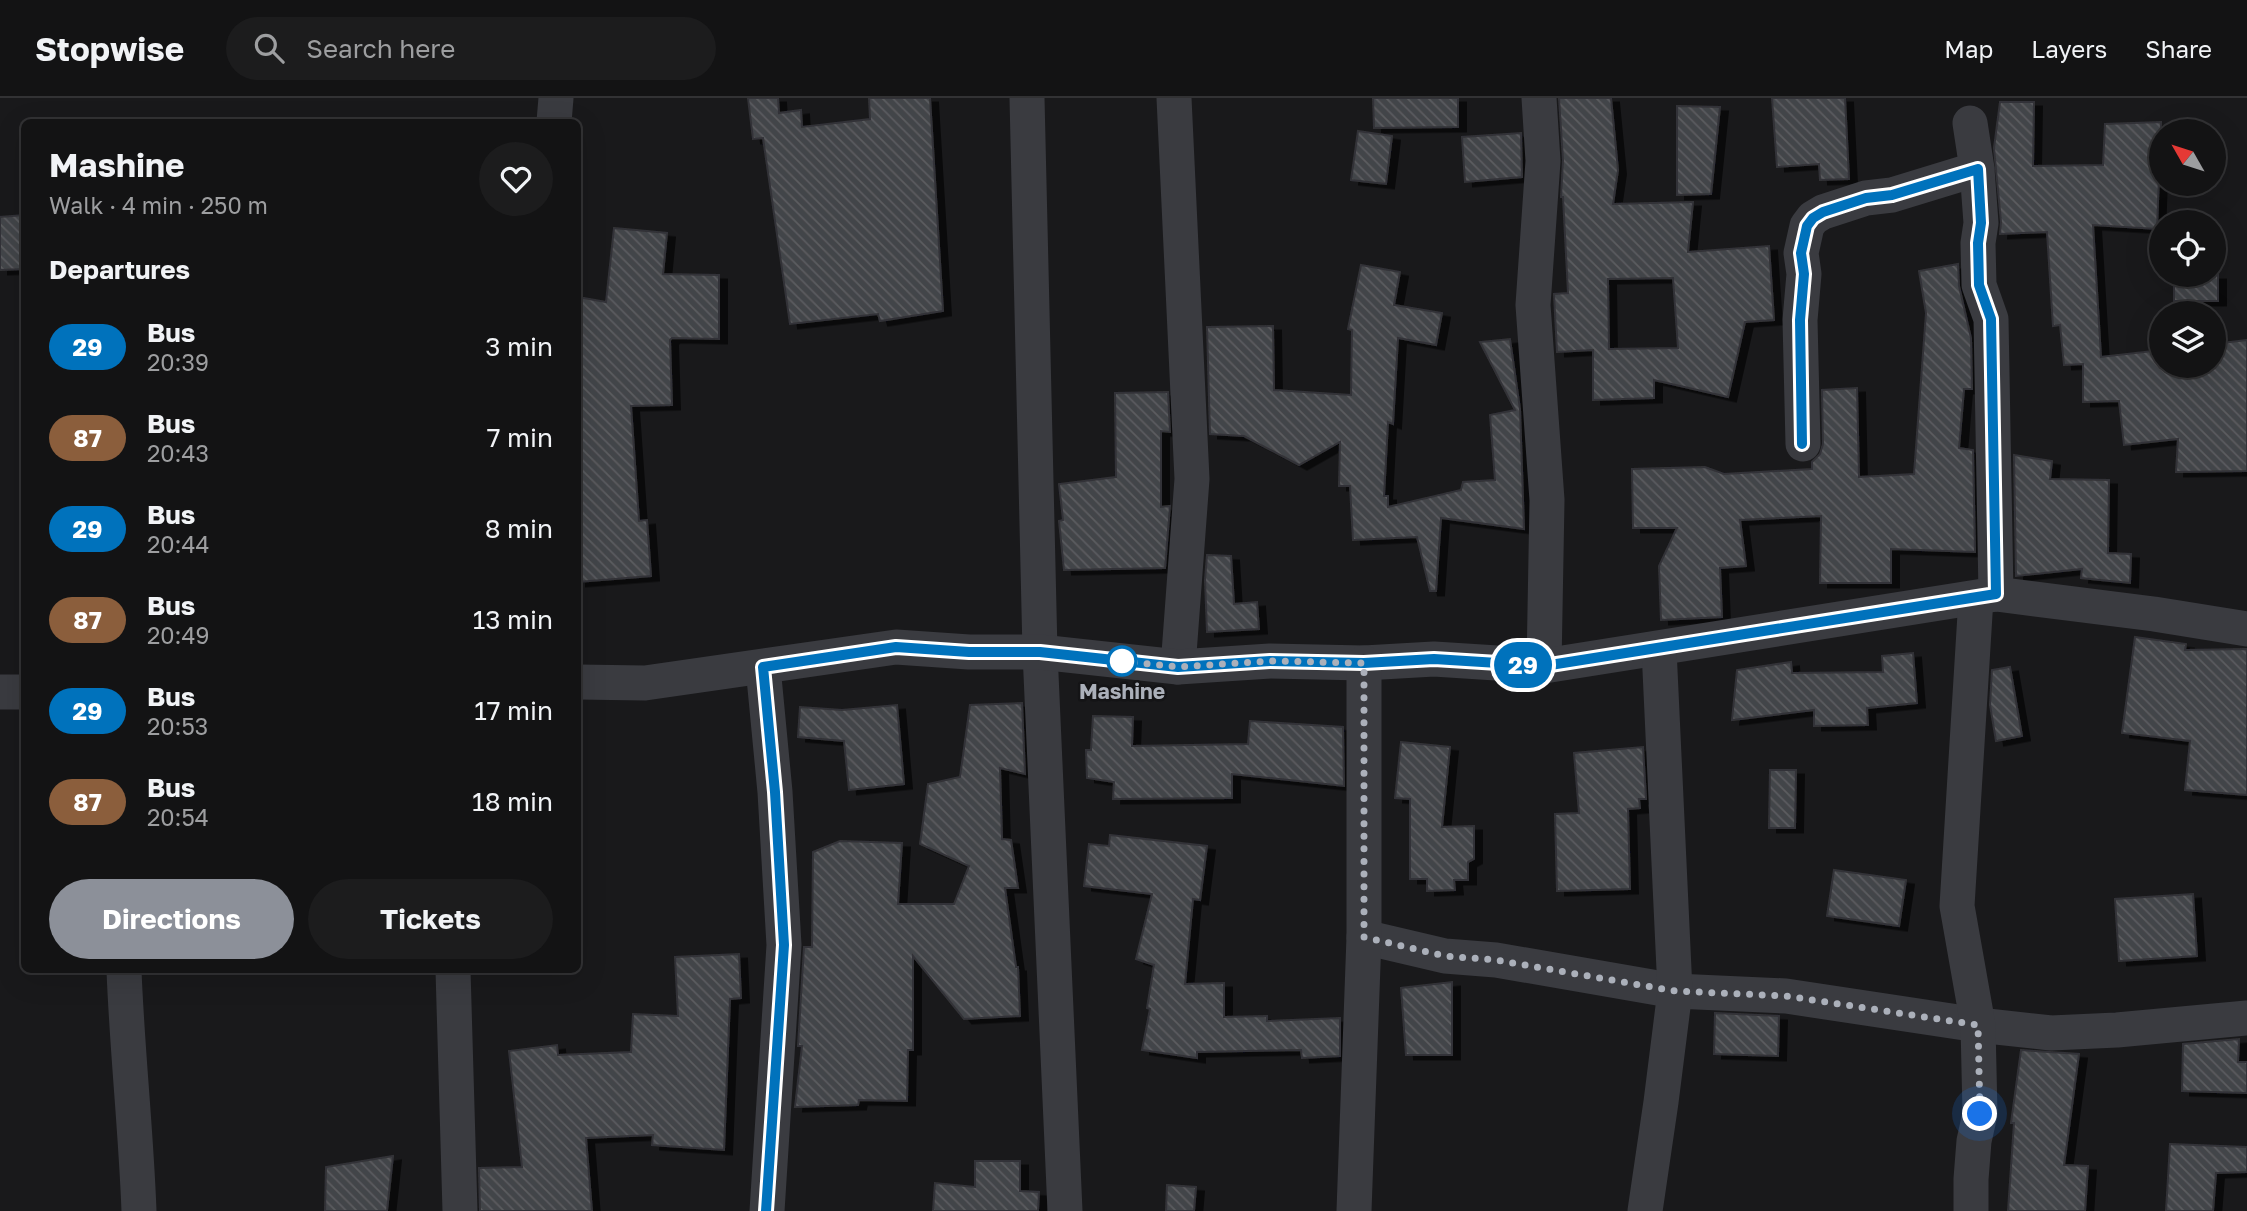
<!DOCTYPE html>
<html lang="en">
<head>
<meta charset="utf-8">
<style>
	:root { --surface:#131314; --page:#1c1c1d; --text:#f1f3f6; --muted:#9d9ea0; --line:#323234; --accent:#8c9099 }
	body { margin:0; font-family:"Golos Text",sans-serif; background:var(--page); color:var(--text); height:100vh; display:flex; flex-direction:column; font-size:26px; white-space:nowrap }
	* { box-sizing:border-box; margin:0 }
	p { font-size:23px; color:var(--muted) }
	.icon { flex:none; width:38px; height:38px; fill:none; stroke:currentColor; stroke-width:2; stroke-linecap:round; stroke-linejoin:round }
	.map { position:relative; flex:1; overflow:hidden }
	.side { position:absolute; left:21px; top:21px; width:560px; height:854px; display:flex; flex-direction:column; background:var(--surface); border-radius:10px; box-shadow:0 7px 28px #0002,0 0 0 2px var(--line) }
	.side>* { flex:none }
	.badge { padding:0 14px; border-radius:23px; font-size:24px; line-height:46px }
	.needle { width:46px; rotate:309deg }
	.fabs { position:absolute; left:2149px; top:21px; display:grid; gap:14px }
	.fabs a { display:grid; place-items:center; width:77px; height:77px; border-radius:50%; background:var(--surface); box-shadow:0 7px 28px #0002,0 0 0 2px var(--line); font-size:35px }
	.you { position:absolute; width:35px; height:35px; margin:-18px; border:5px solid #fff; border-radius:50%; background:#1a73e8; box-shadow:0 0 0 10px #1a73e833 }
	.map>.badge { position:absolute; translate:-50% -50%; box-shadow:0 0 0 4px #fff }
	h2 { padding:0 28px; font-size:26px; line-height:63px }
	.round { display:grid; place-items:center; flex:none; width:74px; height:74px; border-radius:37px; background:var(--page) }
	.summary { display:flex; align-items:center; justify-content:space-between; height:119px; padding:0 28px }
	h1 { font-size:33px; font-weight:700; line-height:52px }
	.button { display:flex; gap:14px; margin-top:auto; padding:14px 28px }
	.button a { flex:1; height:80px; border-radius:42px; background:var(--accent); color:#fff; font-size:28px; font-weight:700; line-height:80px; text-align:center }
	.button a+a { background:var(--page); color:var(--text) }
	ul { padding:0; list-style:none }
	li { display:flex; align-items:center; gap:21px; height:91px; padding:0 28px }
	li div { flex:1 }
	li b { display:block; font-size:26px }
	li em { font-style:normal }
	li .badge { min-width:77px; font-weight:700; text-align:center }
	header { display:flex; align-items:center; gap:42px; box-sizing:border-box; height:98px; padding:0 35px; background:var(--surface); border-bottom:2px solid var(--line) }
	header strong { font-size:33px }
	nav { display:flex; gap:38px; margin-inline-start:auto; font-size:24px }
	.search { width:490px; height:63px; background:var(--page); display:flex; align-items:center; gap:18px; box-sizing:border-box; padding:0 24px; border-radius:38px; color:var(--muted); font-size:26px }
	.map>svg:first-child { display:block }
	.building { fill:url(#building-back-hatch); stroke:#333337; stroke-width:2; fill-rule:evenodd; filter:url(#shadow) }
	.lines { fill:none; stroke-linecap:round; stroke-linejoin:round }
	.minor { stroke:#3a3b40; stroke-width:35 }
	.line-casing { stroke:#fff; stroke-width:16 }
	.line { stroke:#0072bc; stroke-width:10 }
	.walk { stroke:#abb0ba; stroke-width:7; stroke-dasharray:0 12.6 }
	.stop-dot { fill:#fff; stroke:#0072bc; stroke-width:3.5 }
	.labels { text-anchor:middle; stroke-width:5; stroke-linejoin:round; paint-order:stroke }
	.stop-label { font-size:21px; font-weight:bold; fill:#abb0ba; stroke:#141416 }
</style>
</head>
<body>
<header>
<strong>Stopwise</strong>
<div class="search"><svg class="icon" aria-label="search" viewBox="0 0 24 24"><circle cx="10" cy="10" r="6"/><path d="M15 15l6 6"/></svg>Search here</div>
<nav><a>Map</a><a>Layers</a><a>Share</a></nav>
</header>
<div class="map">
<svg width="2247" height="1113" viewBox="0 0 2247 1113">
	<defs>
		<pattern id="building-back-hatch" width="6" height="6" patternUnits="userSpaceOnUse" patternTransform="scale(1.75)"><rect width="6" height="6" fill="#434448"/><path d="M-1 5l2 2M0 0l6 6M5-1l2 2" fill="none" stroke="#5b5c60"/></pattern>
		<filter id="shadow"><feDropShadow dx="8" dy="4.5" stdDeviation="0" flood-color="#0009"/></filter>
	</defs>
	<rect width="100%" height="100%" fill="#19191b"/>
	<g class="building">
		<polygon points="748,0 778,0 779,15 801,12 802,29 870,21 869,0 930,0 943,213 880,223 878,216 790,226 763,40 753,41"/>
		<polygon points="1373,0 1458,0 1458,29 1374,30"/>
		<path d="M 1559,0 L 1611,0 L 1618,72 L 1613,106 L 1693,104 L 1688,154 L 1769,148 L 1774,222 L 1745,224 L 1728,299 L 1654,282 L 1654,300 L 1593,302 L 1593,252 L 1557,254 L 1554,196 L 1568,195 L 1563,99 L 1561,99 L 1563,62 ZM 1673,180 L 1678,250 L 1609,251 L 1608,181 Z"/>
		<polygon points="1772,0 1845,0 1849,81 1820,82 1819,66 1777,69"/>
		<polygon points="2000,4 2034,4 2033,68 2103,67 2105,26 2161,24 2157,131 2093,127 2101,259 2161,252 2161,268 2214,268 2214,246 2247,242 2247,373 2176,374 2178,341 2124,347 2119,303 2083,304 2083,266 2064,267 2060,227 2053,228 2047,134 2000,136 2001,124 1994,50"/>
		<polygon points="1677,8 1720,9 1711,96 1677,97"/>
		<polygon points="1358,33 1392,38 1386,86 1351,82"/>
		<polygon points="1521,35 1522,79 1465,84 1462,39"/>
		<polygon points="24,117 24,171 0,172 0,119"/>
		<polygon points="614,130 667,135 663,176 719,177 719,241 672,240 670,242 672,307 631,308 639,423 647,422 651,478 578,484 578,199 606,204"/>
		<polygon points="1958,166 1959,188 1971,240 1972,291 1964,291 1959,350 1973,352 1975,454 1891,451 1891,485 1820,485 1821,418 1740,422 1746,468 1720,470 1722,519 1661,522 1659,468 1677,430 1633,430 1632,371 1705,369 1724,376 1812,371 1812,364 1820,356 1823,346 1822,292 1857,290 1859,379 1914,376 1926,215 1919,173"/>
		<polygon points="1361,167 1400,174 1394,207 1442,215 1436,247 1398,240 1393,326 1388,324 1384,398 1388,398 1388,409 1461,392 1463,384 1495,382 1490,317 1515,312 1480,244 1510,241 1520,311 1524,431 1441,420 1436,493 1430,493 1417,439 1353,442 1350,388 1339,388 1340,344 1299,367 1244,338 1210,336 1207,229 1273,228 1274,292 1351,297 1352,232 1348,231"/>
		<rect x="2174" y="177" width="44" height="26"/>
		<polygon points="1168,294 1170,334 1161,333 1161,409 1170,408 1165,470 1064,472 1059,423 1063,422 1059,386 1116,379 1115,295"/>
		<polygon points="2014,357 2052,363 2050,381 2109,382 2108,455 2131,456 2130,485 2081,480 2082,471 2016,478"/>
		<polygon points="1207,457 1231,458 1234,506 1257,504 1259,531 1207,534 1205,482"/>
		<polygon points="2135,539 2186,546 2185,552 2247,551 2247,697 2185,692 2190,643 2122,635"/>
		<polygon points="1913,555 1917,605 1867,610 1868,627 1814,628 1814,612 1732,622 1737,572 1791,564 1792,575 1883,574 1882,558"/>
		<polygon points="2010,569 2022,638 1996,643 1990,607 1992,572"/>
		<polygon points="1022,605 1025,676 1000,670 1002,741 1011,742 1018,790 1005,790 1016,869 1018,869 1020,918 964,921 913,858 913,952 908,952 907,1003 859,1002 858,1007 795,1009 802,948 798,948 804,849 812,849 813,754 840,743 902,745 898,806 954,806 969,768 920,746 928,686 960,679 970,607"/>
		<polygon points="897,607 904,686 849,692 844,643 798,639 800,609 842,612"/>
		<polygon points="1093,618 1133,619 1132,648 1248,646 1250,623 1343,629 1344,688 1232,676 1232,700 1113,701 1114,684 1087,680 1086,652 1091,652"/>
		<polygon points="1401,644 1450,649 1442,729 1474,728 1474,761 1468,764 1468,782 1454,782 1455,792 1427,793 1427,781 1410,781 1410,701 1395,700"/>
		<polygon points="1643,649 1646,701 1639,701 1640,710 1628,711 1630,791 1557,793 1555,716 1579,715 1574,655"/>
		<polygon points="1770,672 1796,672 1795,730 1769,730"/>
		<polygon points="1110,737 1207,748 1200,802 1193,801 1185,886 1224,885 1224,919 1267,918 1267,923 1340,920 1340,958 1302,960 1301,952 1197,954 1197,960 1142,952 1150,911 1147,910 1154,867 1136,861 1152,796 1084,788 1089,746 1109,748"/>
		<polygon points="1834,772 1906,782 1899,828 1827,818"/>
		<polygon points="2193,796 2197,858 2119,863 2115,801"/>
		<polygon points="739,856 741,900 730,901 724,1052 652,1047 653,1037 586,1040 592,1113 480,1113 479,1070 522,1069 509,953 557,947 558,957 631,954 633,916 678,918 675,859"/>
		<polygon points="1452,884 1452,957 1406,957 1401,890"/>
		<polygon points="1715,915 1779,918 1778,958 1714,956"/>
		<polygon points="2239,941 2238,964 2247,964 2247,995 2182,993 2183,946"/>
		<polygon points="2021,952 2079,956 2064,1067 2088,1068 2085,1113 2008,1113 2014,1025 2011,1025"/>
		<polygon points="2170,1046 2247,1049 2247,1074 2216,1075 2213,1113 2166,1113"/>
		<polygon points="393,1058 387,1113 325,1113 326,1069"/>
		<polygon points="975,1063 1020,1063 1020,1093 1039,1094 1038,1113 933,1113 935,1085 975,1089"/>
		<polygon points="1167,1087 1196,1089 1194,1113 1166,1113"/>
	</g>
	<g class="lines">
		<g class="minor">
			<polyline points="1027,0 1040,554 1065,1113"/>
			<polyline points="1174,0 1192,381 1178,569"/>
			<polyline points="1539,0 1543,63 1533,207 1547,402 1544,568"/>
			<polyline points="554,24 556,0"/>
			<polyline points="1977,71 1981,125 1978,145 1979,187 1991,221 1996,496"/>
			<polyline points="1803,346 1800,222 1804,176 1801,155 1807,128 1813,120 1823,114 1866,100 1892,97 1977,71 1970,25"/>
			<polyline points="763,569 775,694 784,847 767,1113"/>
			<polyline points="578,584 645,585 896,549 969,554 1040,554 1178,569 1270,563 1364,565 1434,561 1544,568 1996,496 2154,516 2247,531"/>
			<polyline points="0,594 24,594"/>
			<polyline points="1364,839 1445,858 1496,862 1675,893 1786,898 1978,927 2051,935 2117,932 2247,920"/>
			<path d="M 124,872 C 127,952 136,1032 139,1113"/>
			<polyline points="453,872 460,1113"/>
			<polyline points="1354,1113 1364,839 1364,565"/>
			<polyline points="1645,1113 1661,1004 1675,893 1659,551"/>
			<polyline points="1971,1113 1971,1081 1974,1043 1980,1016 1978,927 1957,808 1976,500"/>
		</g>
	</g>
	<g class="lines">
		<g class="line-casing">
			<polyline id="line" points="766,1113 784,847 775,694 763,569 896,549 969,554 1040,554 1178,569 1270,563 1364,565 1434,561 1544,568 1996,496 1991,221 1979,187 1978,145 1981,125 1978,71 1892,97 1866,100 1823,114 1813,120 1807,128 1801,155 1804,176 1800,222 1802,346"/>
		</g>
		<use href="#line" class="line"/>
		<polyline class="walk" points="1122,563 1178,569 1270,563 1364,565 1364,839 1445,858 1496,862 1675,893 1786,898 1978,927 1980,1016"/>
	</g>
	<circle class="stop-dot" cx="1122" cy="563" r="14"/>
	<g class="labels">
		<g class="stop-label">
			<text x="1122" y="601">Mashine</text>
		</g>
	</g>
</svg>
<div class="fabs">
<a><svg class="needle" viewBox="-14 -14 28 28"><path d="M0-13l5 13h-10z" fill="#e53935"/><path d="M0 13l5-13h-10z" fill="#9d9ea0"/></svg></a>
<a><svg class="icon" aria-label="locate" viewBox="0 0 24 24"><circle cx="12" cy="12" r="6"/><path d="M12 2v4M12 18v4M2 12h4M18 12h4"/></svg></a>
<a><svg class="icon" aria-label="layers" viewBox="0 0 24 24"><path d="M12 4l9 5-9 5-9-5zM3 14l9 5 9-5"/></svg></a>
</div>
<div class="you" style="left:1980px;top:1016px"></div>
<b class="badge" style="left:1523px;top:567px;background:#0072bc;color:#fff">29</b>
<section class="side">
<div class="summary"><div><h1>Mashine</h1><p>Walk · 4 min · 250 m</p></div><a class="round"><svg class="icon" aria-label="heart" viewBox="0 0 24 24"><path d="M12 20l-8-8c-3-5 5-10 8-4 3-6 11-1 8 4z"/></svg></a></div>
<h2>Departures</h2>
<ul>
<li><span class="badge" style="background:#0072bc;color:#fff">29</span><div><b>Bus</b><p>20:39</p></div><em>3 min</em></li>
<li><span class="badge" style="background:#8b5e3c;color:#fff">87</span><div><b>Bus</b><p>20:43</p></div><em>7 min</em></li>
<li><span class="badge" style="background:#0072bc;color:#fff">29</span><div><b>Bus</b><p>20:44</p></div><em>8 min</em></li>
<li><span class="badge" style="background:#8b5e3c;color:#fff">87</span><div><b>Bus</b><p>20:49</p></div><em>13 min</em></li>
<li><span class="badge" style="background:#0072bc;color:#fff">29</span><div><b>Bus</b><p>20:53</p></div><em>17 min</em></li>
<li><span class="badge" style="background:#8b5e3c;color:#fff">87</span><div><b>Bus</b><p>20:54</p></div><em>18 min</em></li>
</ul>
<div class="button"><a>Directions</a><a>Tickets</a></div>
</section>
</div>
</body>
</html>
